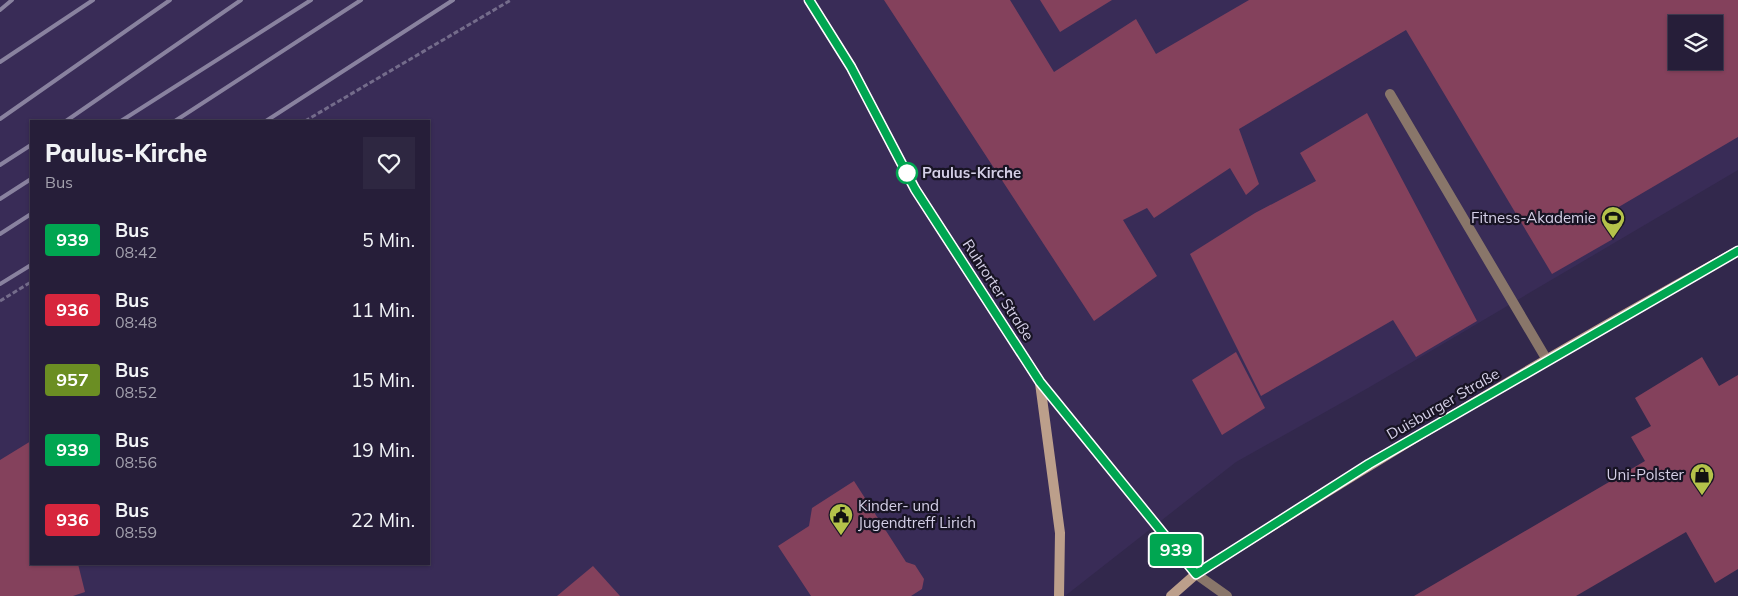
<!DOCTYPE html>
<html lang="de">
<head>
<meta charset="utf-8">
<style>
	:root { --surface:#261e39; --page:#2e2741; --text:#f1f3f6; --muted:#a4a2ae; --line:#423c53 }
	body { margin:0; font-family:Mulish,sans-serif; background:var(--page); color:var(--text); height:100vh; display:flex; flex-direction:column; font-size:19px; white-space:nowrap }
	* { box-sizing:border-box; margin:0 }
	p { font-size:16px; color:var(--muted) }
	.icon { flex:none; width:28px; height:28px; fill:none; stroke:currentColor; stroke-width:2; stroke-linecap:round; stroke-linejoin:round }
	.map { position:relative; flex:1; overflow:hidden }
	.details { position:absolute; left:30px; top:120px; width:400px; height:445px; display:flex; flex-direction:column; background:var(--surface); border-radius:0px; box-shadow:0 1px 4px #0004,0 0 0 1px var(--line) }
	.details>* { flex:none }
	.badge { padding:0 10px; border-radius:4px; font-size:18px; line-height:32px }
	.controls { position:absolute; left:1668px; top:15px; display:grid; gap:10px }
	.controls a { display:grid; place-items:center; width:55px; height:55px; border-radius:0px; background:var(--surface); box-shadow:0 1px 4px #0004,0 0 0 1px var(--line); font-size:25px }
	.map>.badge { position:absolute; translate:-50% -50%; box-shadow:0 0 0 2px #fff }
	.round { display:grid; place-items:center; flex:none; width:52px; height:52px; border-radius:0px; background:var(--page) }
	.summary { display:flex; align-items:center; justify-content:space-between; height:85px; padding:0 15px }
	h1 { font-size:24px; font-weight:800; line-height:38px }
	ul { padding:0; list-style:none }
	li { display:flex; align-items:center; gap:15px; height:70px; padding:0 15px }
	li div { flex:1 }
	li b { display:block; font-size:19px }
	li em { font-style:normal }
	li .badge { min-width:55px; font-weight:700; text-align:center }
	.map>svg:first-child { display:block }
	.built { fill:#392c57; fill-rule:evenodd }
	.building { fill:#84415c; fill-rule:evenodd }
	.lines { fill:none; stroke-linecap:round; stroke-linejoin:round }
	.path { stroke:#746c8b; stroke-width:3; stroke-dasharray:5 2.5; stroke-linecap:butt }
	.service { stroke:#89766a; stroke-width:10 }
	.minor { stroke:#89766a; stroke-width:10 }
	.secondary { stroke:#bc9f8b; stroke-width:10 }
	.rail { stroke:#89829f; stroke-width:4 }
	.line-casing { stroke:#fff; stroke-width:11 }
	.line { stroke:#00a651; stroke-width:8 }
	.stop-dot { fill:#fff; stroke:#00a651; stroke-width:2.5 }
	.labels { text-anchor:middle; stroke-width:4.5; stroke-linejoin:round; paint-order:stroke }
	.stop-label { font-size:15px; font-weight:bold; fill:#d4cfe6; stroke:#181424; text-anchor:start }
	.poi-label { font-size:15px; fill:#d4cfe6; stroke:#181424; text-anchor:end }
	.street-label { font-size:15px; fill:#d4cfe6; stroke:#181424 }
</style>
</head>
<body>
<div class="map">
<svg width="1738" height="596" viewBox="0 0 1738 596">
	<rect width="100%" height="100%" fill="#32284c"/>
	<path class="built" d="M 0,0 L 1738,0 L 1738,170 L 1368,388 L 1236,462 L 1065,596 L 0,596 ZM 1676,24 L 1714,24 L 1714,61 L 1676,61 ZM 31,121 L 429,121 L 429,564 L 31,564 Z"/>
	<g class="building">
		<path d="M 884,0 L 1010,0 L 1054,72 L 1136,19 L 1156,54 L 1249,0 L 1738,0 L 1738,137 L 1605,215 L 1613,239 L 1552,274 L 1406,30 L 1239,129 L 1259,184 L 1246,195 L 1230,168 L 1154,218 L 1147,208 L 1123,220 L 1157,276 L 1094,321 ZM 1676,24 L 1714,24 L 1714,61 L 1676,61 Z"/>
		<polygon points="1040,0 1112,0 1060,32"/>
		<polygon points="1367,113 1477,321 1416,357 1393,320 1261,396 1190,254 1255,213 1316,181 1300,153"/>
		<polygon points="1236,352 1265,408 1222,435 1192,380"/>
		<polygon points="1702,357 1719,386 1738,375 1738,569 1715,583 1686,532 1576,596 1414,596 1645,461 1631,437 1651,426 1635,398"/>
		<polygon points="31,441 31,564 78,564 85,592 73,596 0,596 0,460"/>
		<polygon points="854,481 906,562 915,565 924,579 922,589 911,596 811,596 778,546 809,526 812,508"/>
		<polygon points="593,566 620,596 557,596"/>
	</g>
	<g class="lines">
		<g class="path">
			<polyline points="305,121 511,0"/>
			<polyline points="0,301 31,282"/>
		</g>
		<polyline class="service" points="1390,94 1547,360"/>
		<polyline class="minor" points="1196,574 1227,596"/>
		<g class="secondary">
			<polyline points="809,0 851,67 915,189 1040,382 1196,574"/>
			<polyline points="1040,383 1060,533 1059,596"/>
			<path d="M 1171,596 L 1196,574 C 1374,461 1554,352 1738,251"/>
		</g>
		<g class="rail">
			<polyline points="0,10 12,0"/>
			<polyline points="0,62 93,0"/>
			<polyline points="0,119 170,0"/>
			<polyline points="66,121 241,0"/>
			<polyline points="121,121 311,0"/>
			<polyline points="175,121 361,0"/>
			<polyline points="266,121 453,0"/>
			<polyline points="0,165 31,145"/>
			<polyline points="0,199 31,179"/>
			<polyline points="0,234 31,214"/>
			<polyline points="0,284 31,265"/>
		</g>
	</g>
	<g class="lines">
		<g class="line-casing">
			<polyline id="line" points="809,0 851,67 915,189 1040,382 1196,574 1369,464 1738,251"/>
		</g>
		<use href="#line" class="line"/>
	</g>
	<defs>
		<g id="stadium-pin" transform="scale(1.25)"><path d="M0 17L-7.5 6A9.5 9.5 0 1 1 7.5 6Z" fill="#b4c24a" stroke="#181424"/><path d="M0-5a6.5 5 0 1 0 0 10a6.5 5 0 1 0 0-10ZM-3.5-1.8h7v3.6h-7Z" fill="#111"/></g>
		<g id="shop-pin" transform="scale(1.25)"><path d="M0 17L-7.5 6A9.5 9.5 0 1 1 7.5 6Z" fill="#b4c24a" stroke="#181424"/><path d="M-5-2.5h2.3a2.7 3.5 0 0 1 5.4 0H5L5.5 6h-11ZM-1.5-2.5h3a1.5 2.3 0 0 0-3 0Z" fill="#111"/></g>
		<g id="civic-pin" transform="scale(1.25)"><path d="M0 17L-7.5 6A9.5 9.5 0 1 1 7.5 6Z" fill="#b4c24a" stroke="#181424"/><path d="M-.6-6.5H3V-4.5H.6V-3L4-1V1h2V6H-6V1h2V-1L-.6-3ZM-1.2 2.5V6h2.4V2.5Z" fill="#111"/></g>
	</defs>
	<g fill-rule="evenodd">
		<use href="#stadium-pin" x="1613" y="218"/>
		<use href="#shop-pin" x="1702" y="475"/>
		<use href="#civic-pin" x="841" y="515"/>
	</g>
	<circle class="stop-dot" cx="907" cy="173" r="10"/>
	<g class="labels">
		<g class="stop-label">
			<text x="922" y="178">Paulus-Kirche</text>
		</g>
		<g class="poi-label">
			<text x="1596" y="223">Fitness-Akademie</text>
			<text x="1684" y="480">Uni-Polster</text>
			<text x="858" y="511" text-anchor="start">Kinder- und<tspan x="858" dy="17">Jugendtreff Lirich</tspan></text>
		</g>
		<g class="street-label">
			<text transform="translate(998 290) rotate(57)" y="5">Ruhrorter Straße</text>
			<text transform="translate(1443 404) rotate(-30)" y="5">Duisburger Straße</text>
		</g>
	</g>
</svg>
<div class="controls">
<a><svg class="icon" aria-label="layers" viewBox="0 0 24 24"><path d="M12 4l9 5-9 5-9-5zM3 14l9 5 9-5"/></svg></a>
</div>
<b class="badge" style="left:1176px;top:550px;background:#00a651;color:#fff">939</b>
<section class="details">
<div class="summary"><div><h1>Paulus-Kirche</h1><p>Bus</p></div><a class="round"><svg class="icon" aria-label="heart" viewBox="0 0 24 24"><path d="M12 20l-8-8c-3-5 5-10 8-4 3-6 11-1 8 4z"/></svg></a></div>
<ul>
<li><span class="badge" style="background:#00a651;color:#fff">939</span><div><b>Bus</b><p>08:42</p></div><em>5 Min.</em></li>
<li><span class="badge" style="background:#d7263d;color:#fff">936</span><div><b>Bus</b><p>08:48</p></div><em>11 Min.</em></li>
<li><span class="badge" style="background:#6b8e23;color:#fff">957</span><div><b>Bus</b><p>08:52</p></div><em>15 Min.</em></li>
<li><span class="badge" style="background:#00a651;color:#fff">939</span><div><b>Bus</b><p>08:56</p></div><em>19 Min.</em></li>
<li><span class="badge" style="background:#d7263d;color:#fff">936</span><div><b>Bus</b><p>08:59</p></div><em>22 Min.</em></li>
</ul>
</section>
</div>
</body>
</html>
